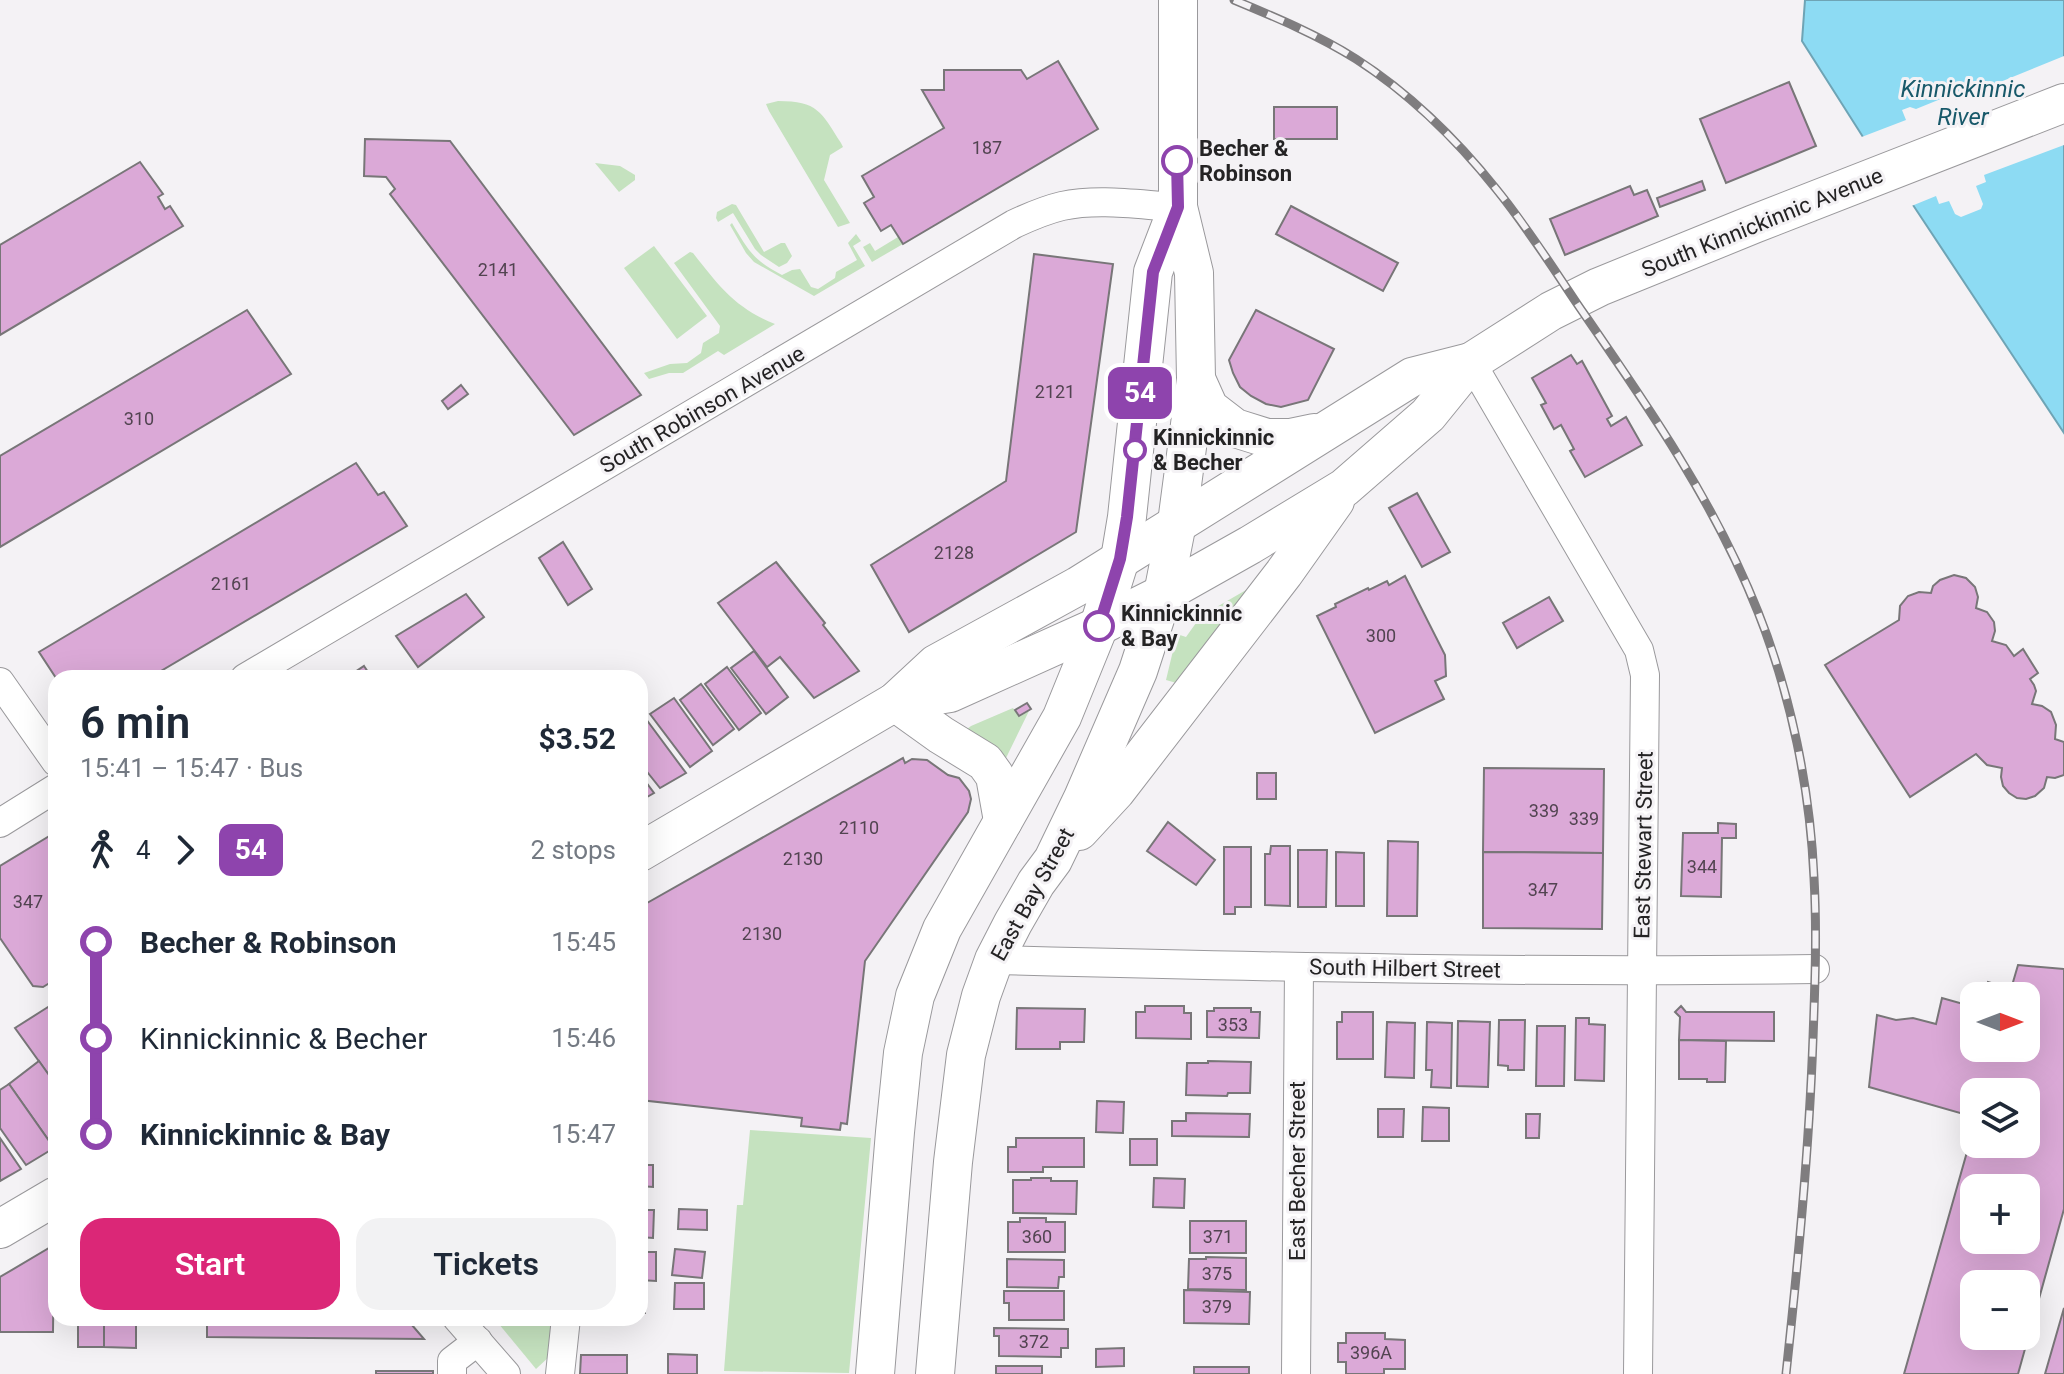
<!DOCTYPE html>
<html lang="en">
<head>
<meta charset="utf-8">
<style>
	:root { --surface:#fff; --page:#f2f2f3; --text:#1f2937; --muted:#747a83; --accent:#db2777 }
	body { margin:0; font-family:Roboto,sans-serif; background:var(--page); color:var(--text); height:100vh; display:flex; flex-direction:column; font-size:30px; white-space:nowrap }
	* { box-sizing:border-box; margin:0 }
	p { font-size:26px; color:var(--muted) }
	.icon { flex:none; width:44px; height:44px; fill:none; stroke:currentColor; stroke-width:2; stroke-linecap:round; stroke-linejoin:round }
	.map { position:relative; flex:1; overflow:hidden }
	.panel { position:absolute; left:48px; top:670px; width:600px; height:656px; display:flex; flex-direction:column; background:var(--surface); border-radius:24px; box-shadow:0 8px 32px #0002 }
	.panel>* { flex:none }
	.badge { padding:0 16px; border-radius:12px; font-size:28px; line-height:52px }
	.needle { width:52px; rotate:90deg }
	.fabs { position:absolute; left:1960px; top:982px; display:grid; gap:16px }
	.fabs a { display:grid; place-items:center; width:80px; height:80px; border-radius:16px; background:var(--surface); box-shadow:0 8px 32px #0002; font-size:40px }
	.map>.badge { position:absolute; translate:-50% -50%; box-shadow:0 0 0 4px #fff }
	.legs { display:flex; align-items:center; gap:12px; height:88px; padding:0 32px; font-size:26px }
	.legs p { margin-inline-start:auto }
	.head { display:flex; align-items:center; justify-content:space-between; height:136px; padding:0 32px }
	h1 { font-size:44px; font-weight:600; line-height:60px }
	.primary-button { display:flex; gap:16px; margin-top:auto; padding:16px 32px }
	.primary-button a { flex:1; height:92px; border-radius:24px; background:var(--accent); color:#fff; font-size:32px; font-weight:600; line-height:92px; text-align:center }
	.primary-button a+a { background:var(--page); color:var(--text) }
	ul { padding:0 32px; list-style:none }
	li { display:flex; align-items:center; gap:28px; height:96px; font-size:30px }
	li i { display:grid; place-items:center; width:12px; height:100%; margin:0 10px; background:currentColor }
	li i::after { content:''; width:20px; height:20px; margin:-10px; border:6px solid; border-radius:50%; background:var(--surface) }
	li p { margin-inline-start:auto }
	li:first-child i { background:linear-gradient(#0000 50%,currentColor 0) }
	li:last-child i { background:linear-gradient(currentColor 50%,#0000 0) }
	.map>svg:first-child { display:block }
	.green { fill:#c5e2bf }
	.water { fill:#8ddbf3; stroke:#6ea4b5; stroke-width:2 }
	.pier { fill:#f4f2f5 }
	.building { fill:#dba9d7; stroke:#787678; stroke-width:2; fill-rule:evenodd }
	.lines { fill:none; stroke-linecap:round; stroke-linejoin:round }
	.minor-casing { stroke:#9a999c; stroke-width:30 }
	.secondary-casing { stroke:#9a999c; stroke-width:40 }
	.minor { stroke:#fff; stroke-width:28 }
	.secondary { stroke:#fff; stroke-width:38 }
	.rail-casing { stroke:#7f7d7f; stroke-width:9 }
	.rail { stroke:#f4f2f5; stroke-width:6; stroke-dasharray:18; stroke-linecap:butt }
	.line-1-casing { stroke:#fff; stroke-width:18 }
	.line-1 { stroke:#8e44ad; stroke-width:12 }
	.stop-1-dot { fill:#fff; stroke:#8e44ad; stroke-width:4 }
	.labels { text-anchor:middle; stroke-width:6; stroke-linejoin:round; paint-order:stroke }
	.number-label { font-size:18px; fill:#524451 }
	.stop-label { font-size:22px; font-weight:bold; fill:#242324; stroke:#f4f2f5; text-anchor:start }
	.street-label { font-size:22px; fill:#242324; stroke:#f4f2f5 }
	.water-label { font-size:24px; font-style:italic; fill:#18596a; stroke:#f4f2f5 }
</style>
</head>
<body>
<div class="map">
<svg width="2064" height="1374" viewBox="0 0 2064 1374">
	<rect width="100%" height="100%" fill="#f4f2f5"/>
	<g class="green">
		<path d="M 778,101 C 818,101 821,112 841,143 L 843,147 L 830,155 L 824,180 L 850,223 L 838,227 L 769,111 L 766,104 Z"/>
		<polygon points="595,163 620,166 635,175 635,180 619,192"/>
		<polygon points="732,204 736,205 764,252 781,243 785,243 792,256 787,263 779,267 761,255 755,249 733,213 718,222 716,218 717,212"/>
		<path d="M 732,223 C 748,250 753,260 782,275 L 792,270 L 800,269 L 811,287 L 818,289 L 835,278 L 836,272 L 857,260 L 848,243 L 856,234 L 861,241 L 853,246 L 865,266 L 814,296 L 754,262 L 746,253 L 730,225 Z"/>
		<polygon points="898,237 903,244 872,262 863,247 870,243 875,251"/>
		<polygon points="654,246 707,316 677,339 624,268"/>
		<path d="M 690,252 L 693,253 C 719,286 735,308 775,324 L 724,355 L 718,351 L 683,373 L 669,373 L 649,379 L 644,373 L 670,364 L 687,363 L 701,353 L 703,343 L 719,333 L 720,326 L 674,263 Z"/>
		<polygon points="1253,586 1180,684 1166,680 1177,634 1186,637 1201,616"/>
		<polygon points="1013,708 1019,717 1029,711 1006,758 1001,761 963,732 971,726"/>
		<polygon points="750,1130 871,1138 849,1373 724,1371 737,1205 743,1205"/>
		<polygon points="494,1318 554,1318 551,1355 536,1369"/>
	</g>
	<polygon class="water" points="1805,0 2064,0 2064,433 1913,205 1863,137 1802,41"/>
	<polygon class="pier" points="2064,56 2064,145 1984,175 1986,182 1976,186 1983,204 1981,209 1961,217 1955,214 1949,201 1939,204 1936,196 1909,207 1859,138 1906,120 1902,110 1910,107 1916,109 1953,94 1956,100"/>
	<g class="building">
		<polygon points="1058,61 1098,129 903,244 891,225 881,231 864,203 874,197 862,176 944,128 922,90 944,90 944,70 1021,70 1027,79"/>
		<polygon points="1789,82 1816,146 1726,183 1700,119"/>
		<rect x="1274" y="107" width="63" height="32"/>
		<polygon points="365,139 450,141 641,395 574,435 390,194 395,189 386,177 364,176"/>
		<polygon points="140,162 163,194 158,197 165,209 170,206 183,226 0,335 0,245"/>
		<polygon points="1702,181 1705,190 1660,207 1657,198"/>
		<polygon points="1630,186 1634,195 1647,190 1658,216 1565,255 1550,219"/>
		<polygon points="1291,206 1398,263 1383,291 1276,234"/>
		<polygon points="1034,254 1113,264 1076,532 909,632 871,565 1006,481"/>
		<polygon points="247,310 291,374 0,547 0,456"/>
		<polygon points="1256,310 1334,349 1308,400 1281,407 1266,404 1251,396 1240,387 1233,373 1229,360"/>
		<polygon points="1571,355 1577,364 1582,361 1612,416 1607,419 1611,426 1626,417 1642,445 1585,477 1570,451 1574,449 1561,425 1554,429 1541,405 1546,403 1532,378"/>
		<polygon points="461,385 468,394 448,409 442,401"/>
		<polygon points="356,463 378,495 384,492 407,526 149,678 56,678 39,652"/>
		<polygon points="1417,493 1450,552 1422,567 1389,508"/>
		<polygon points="563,542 592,589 568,605 539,558"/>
		<polygon points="776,562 825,623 823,625 859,671 814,698 780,657 767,667 718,603"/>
		<polygon points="1954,575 1966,578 1975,587 1978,597 1976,608 1987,612 1994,622 1995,631 1992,641 2006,645 2014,656 2023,649 2038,673 2030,679 2034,685 2036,691 2032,704 2042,706 2051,712 2056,725 2055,739 2064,742 2064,775 2055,778 2047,777 2044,788 2035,796 2026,799 2017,798 2009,793 2003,786 2001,777 2002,768 1987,765 1976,754 1910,797 1825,665 1899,620 1900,606 1908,596 1919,592 1931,593 1933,586 1940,580"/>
		<polygon points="1405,576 1445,655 1446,676 1435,681 1444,699 1375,733 1317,616 1336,607 1335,604 1368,588 1369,590 1387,581 1389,585"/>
		<polygon points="466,594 484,617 418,667 396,636"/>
		<polygon points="1549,597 1563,621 1517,648 1503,623"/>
		<polygon points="754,651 788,697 766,714 731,668"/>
		<polygon points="364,666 372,678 346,678"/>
		<polygon points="727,667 761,713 739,730 705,684"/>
		<polygon points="701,684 734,729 713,745 680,700"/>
		<polygon points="674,698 712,751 690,767 650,714"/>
		<polygon points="1027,703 1031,709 1019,716 1015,710"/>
		<polygon points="646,719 686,773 660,788 640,763 640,723"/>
		<polygon points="903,758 905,763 912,759 927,760 948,775 959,778 969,791 971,799 968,812 865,961 847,1124 841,1123 840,1130 801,1126 802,1118 640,1100 640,907"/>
		<polygon points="1484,768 1604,769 1603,853 1483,852"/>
		<rect x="1257" y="773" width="19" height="26"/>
		<polygon points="640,774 654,793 640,801"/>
		<polygon points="1168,822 1215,860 1196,885 1147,851"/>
		<polygon points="1718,823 1736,824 1736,838 1722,838 1721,897 1681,896 1683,833 1718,833"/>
		<polygon points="56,832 56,979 43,987 33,986 0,938 0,866"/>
		<polygon points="1388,841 1418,842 1417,916 1387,916"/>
		<polygon points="1271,846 1290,846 1290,906 1265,905 1265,854 1270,854"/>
		<polygon points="1224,847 1251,847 1251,907 1235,907 1235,914 1224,914"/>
		<polygon points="1298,850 1327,850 1326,907 1298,907"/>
		<polygon points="1336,852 1364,853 1364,906 1336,906"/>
		<polygon points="1483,852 1603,853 1602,929 1483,928"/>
		<path d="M 2018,965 L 2064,969 L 2064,1209 L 2018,1374 L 1904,1374 L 1967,1152 L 1984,1156 L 1988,1144 L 2026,1144 L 2026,1092 L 1974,1092 L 1974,1117 L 1869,1087 L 1877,1015 L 1896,1020 L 1913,1018 L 1936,1024 L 1942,998 L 1974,1007 L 1974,1048 L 2026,1048 L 2026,996 L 1984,996 L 1988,982 L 2011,989 ZM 1974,1188 L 2026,1188 L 2026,1240 L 1974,1240 ZM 1974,1284 L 2026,1284 L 2026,1336 L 1974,1336 Z"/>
		<polygon points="1145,1006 1184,1006 1184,1013 1191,1013 1191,1039 1136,1038 1136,1012 1145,1012"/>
		<polygon points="1681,1006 1686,1012 1774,1012 1774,1041 1679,1040 1680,1017 1675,1012"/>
		<polygon points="48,1007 56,1018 56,1085 15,1028"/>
		<polygon points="1017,1008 1085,1009 1084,1042 1060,1042 1060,1049 1016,1049"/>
		<polygon points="1214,1008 1251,1008 1251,1012 1260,1012 1259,1038 1207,1037 1207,1011 1214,1011"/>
		<polygon points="1342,1012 1373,1012 1373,1059 1337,1059 1337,1022 1342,1022"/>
		<polygon points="1576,1018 1589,1018 1589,1024 1605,1025 1604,1081 1575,1080"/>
		<polygon points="1499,1020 1525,1020 1524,1070 1508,1070 1508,1066 1498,1065"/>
		<polygon points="1458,1021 1490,1022 1488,1087 1457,1086"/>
		<polygon points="1387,1022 1415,1023 1414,1078 1385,1077"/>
		<polygon points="1427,1022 1452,1023 1451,1088 1431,1087 1432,1070 1426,1070"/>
		<polygon points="1537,1026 1565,1026 1564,1086 1536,1086"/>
		<polygon points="1679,1040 1726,1041 1725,1082 1707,1082 1707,1079 1679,1079"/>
		<polygon points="39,1061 56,1085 56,1146 54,1148 9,1084"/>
		<polygon points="1208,1061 1251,1062 1250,1093 1228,1093 1227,1096 1186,1095 1187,1063 1208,1063"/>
		<polygon points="9,1084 54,1148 26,1165 0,1128 0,1090"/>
		<polygon points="1097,1101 1124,1102 1123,1133 1096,1132"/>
		<polygon points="1423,1107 1449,1108 1449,1141 1422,1141"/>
		<polygon points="1378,1109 1404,1109 1403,1137 1378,1137"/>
		<polygon points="1186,1113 1250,1114 1249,1137 1172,1136 1172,1121 1186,1121"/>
		<polygon points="1526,1114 1540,1114 1539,1138 1526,1138"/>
		<polygon points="0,1138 21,1169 0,1181"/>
		<polygon points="1016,1138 1084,1138 1084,1167 1043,1167 1043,1172 1008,1172 1008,1147 1016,1147"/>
		<rect x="1130" y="1139" width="27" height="26"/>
		<polygon points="640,1165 653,1165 653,1187 640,1186"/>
		<polygon points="1031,1178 1051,1178 1051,1181 1077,1181 1076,1214 1013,1213 1013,1180 1031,1180"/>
		<polygon points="1154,1178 1185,1179 1184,1208 1153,1207"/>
		<polygon points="679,1209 707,1210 707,1230 678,1229"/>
		<polygon points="640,1210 654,1210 653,1238 640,1237"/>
		<polygon points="1020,1218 1046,1218 1046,1222 1065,1222 1065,1252 1008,1252 1008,1222 1020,1222"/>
		<rect x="1190" y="1221" width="56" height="32"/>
		<polygon points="54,1245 53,1332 0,1332 0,1277"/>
		<polygon points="675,1249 705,1252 702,1278 672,1275"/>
		<polygon points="640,1252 656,1252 656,1281 640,1280"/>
		<polygon points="1206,1257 1246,1258 1246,1290 1188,1289 1189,1259 1206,1259"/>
		<polygon points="1007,1259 1064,1260 1064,1277 1059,1277 1058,1288 1007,1287"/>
		<polygon points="640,1283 646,1283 645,1313 640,1313"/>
		<polygon points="675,1283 704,1283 704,1309 674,1309"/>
		<polygon points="1184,1290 1250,1292 1249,1324 1184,1323"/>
		<polygon points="1004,1291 1064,1291 1064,1320 1009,1320 1009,1303 1004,1303"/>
		<polygon points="2064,1308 2064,1374 2045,1374"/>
		<rect x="78" y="1318" width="26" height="29"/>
		<polygon points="104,1318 136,1318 136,1348 104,1347"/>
		<polygon points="207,1318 406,1318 424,1339 207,1337"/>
		<polygon points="994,1328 1068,1329 1068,1348 1061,1348 1061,1357 999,1356 999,1336 994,1336"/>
		<polygon points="1346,1333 1385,1333 1385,1339 1405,1340 1405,1369 1384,1369 1384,1374 1346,1374 1346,1362 1338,1362 1338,1343 1346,1343"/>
		<polygon points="1124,1348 1124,1366 1096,1367 1096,1349"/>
		<polygon points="668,1354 697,1355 697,1374 668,1374"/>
		<polygon points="581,1355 627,1355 627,1374 580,1374"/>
		<rect x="996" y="1366" width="46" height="8"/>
		<rect x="1194" y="1367" width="55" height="7"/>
		<rect x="376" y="1371" width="57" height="3"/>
	</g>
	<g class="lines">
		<g class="minor-casing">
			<g id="minor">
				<polyline points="1471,362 1639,650 1645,675 1638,1374"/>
				<path d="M 245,678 L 1014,224 C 1029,217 1045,210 1062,206 C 1099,198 1140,205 1178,207"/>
				<polyline points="0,682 56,762"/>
				<polyline points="0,823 56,788"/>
				<path d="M 994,960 C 1268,967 1541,973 1815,969"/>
				<polyline points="457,1318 506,1374"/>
				<polyline points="452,1374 452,1361 478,1341"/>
				<polyline points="560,1374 566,1318"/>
				<polyline points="1296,1374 1299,967"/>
			</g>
		</g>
		<g class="secondary-casing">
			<g id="secondary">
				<polyline points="1196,379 1209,408 1235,428 1267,438 1290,438 1314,433"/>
				<polyline points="895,702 950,693 1099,626 1163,594 1250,545 1344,488 1428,415 1471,362 1551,311 1599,287 1754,224 2064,103"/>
				<polyline points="895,702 941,735 985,762 995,776 1003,821"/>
				<polyline points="1079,831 1116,791 1284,573 1335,501"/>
				<polyline points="640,852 895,702 936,664 1078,586 1412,377 1471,362"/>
				<polyline points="0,1229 56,1196"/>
				<polyline points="875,1374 895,1132 903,1053 915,996 942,929 1062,717 1099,626 1120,559 1127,517 1153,272 1178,207"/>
				<polyline points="935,1374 953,1162 966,1055 981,996 994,960 1013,923 1036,883 1053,860 1083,798 1138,671 1163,594 1177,523 1196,379 1194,273 1178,207 1178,0"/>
			</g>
		</g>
		<use href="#minor" class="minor"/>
		<use href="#secondary" class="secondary"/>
		<g class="rail-casing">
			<path id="rail" d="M 1234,0 C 1275,17 1318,35 1356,59 C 1409,93 1458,141 1497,190 C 1527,227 1553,268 1580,308 C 1647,405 1714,501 1758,612 C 1791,695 1810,788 1814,878 C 1817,931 1815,985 1813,1038 C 1809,1151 1798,1262 1786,1374"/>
		</g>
		<use href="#rail" class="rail"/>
	</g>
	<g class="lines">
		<g class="line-1-casing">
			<polyline id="line-1" points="1099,626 1120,559 1127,517 1153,272 1178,207 1177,161"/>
		</g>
		<use href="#line-1" class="line-1"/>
	</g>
	<g class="stop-1-dot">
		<circle cx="1177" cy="161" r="14"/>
		<circle cx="1135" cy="450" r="10"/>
		<circle cx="1099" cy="626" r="14"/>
	</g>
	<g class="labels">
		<g class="number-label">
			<text x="987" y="154">187</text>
			<text x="498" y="276">2141</text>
			<text x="1055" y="398">2121</text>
			<text x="139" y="425">310</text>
			<text x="954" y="559">2128</text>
			<text x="231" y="590">2161</text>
			<text x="1381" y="642">300</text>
			<text x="1544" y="817">339</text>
			<text x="1584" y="825">339</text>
			<text x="859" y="834">2110</text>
			<text x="803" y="865">2130</text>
			<text x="1702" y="873">344</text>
			<text x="1543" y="896">347</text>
			<text x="28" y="908">347</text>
			<text x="762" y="940">2130</text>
			<text x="1233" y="1031">353</text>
			<text x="1037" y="1243">360</text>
			<text x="1218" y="1243">371</text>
			<text x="1217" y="1280">375</text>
			<text x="1217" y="1313">379</text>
			<text x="1034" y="1348">372</text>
			<text x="1371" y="1359">396A</text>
		</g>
		<g class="stop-label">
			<text x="1199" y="156">Becher &amp;<tspan x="1199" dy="25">Robinson</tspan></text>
			<text x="1153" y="445">Kinnickinnic<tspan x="1153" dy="25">&amp; Becher</tspan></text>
			<text x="1121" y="621">Kinnickinnic<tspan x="1121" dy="25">&amp; Bay</tspan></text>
		</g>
		<g class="street-label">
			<text transform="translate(1762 222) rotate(-22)" y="8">South Kinnickinnic Avenue</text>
			<text transform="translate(702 409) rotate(-30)" y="8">South Robinson Avenue</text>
			<text transform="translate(1643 845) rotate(-89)" y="8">East Stewart Street</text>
			<text transform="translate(1032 894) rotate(-61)" y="8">East Bay Street</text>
			<text transform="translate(1405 968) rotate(1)" y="8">South Hilbert Street</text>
			<text transform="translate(1297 1171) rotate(-90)" y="8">East Becher Street</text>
		</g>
		<g class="water-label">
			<text x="1963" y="97">Kinnickinnic<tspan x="1963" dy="28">River</tspan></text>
		</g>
	</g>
</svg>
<div class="fabs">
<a><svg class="needle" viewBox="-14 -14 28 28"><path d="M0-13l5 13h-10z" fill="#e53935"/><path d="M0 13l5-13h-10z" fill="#747a83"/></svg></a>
<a><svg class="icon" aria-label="layers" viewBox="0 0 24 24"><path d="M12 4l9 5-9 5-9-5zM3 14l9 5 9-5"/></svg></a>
<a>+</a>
<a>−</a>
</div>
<b class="badge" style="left:1140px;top:393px;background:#8e44ad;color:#fff">54</b>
<section class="panel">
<div class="head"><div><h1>6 min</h1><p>15:41 – 15:47 · Bus</p></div><b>$3.52</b></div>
<div class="legs"><svg class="icon" aria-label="walk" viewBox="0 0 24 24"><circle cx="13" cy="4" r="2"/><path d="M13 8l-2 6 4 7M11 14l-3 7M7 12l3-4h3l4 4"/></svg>4<svg class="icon" aria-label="forward" viewBox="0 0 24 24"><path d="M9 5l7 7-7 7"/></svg><b class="badge" style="background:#8e44ad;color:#fff">54</b><p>2 stops</p></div>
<ul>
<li><i style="color:#8e44ad"></i><b>Becher &amp; Robinson</b><p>15:45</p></li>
<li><i style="color:#8e44ad"></i><span>Kinnickinnic &amp; Becher</span><p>15:46</p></li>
<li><i style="color:#8e44ad"></i><b>Kinnickinnic &amp; Bay</b><p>15:47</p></li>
</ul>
<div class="primary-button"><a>Start</a><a>Tickets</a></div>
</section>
</div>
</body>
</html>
